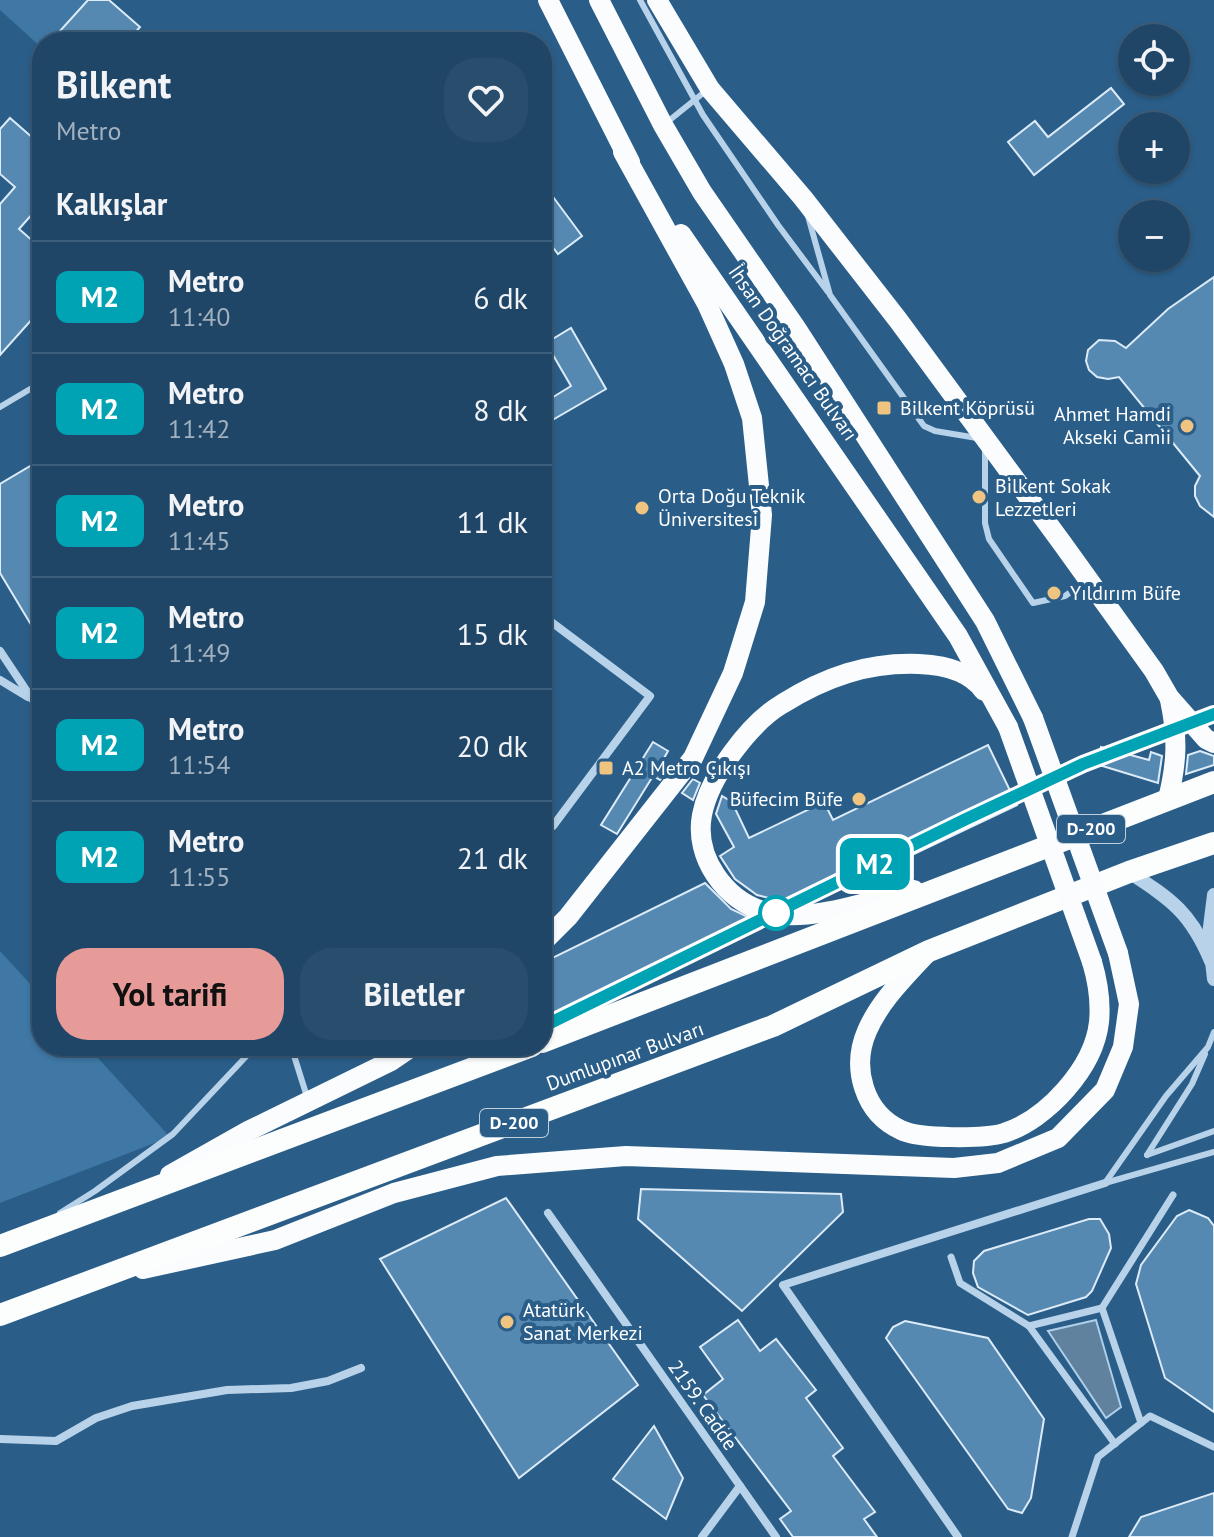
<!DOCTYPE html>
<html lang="tr">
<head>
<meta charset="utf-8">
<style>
	:root { --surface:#204667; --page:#284d6d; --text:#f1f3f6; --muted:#a2b1c0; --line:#3d5e7b; --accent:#e69b98 }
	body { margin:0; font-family:"PT Sans",sans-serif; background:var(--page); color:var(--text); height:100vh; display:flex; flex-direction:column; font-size:30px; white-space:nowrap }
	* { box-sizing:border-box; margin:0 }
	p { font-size:26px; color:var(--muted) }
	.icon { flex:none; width:44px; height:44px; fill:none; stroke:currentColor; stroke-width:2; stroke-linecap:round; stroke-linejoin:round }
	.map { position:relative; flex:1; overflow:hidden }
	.details { position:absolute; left:32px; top:32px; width:520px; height:1024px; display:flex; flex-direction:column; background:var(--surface); border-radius:32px; box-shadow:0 2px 6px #0004,0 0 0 2px var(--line) }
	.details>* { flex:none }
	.badge { padding:0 16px; border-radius:12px; font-size:28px; line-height:52px }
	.fabs { position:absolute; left:1118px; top:24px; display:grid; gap:16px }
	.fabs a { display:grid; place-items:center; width:72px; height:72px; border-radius:50%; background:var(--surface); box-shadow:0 2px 6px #0004,0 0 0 2px var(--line); font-size:40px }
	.map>.badge { position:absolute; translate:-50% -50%; box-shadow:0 0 0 4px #fff }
	h2 { padding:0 24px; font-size:30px; line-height:72px }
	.round { display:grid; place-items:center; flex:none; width:84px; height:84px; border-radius:32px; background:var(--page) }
	.summary { display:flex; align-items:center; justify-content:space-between; height:136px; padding:0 24px }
	h1 { font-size:38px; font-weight:600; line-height:60px }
	.button { display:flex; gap:16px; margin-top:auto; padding:16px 24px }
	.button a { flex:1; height:92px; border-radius:32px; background:var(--accent); color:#111; font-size:32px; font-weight:600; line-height:92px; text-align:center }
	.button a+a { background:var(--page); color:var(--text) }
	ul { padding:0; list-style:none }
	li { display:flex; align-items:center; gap:24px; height:112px; padding:0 24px; border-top:2px solid var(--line) }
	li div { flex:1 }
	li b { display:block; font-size:30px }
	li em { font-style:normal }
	li .badge { min-width:88px; font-weight:700; text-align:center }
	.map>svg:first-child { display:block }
	.green { fill:#3f78a5 }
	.water { fill:#60829f; stroke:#adcfe9; stroke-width:2 }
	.building { fill:#5689b2; stroke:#dcebf7; stroke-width:2 }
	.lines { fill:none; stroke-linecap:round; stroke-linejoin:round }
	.service { stroke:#b8d3e9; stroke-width:6 }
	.pedestrian { stroke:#b8d3e9; stroke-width:7 }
	.minor { stroke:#b8d3e9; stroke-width:8 }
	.tertiary { stroke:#b8d3e9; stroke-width:14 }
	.primary { stroke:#fafcfe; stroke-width:20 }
	.trunk { stroke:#fcfefe; stroke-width:22 }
	.primary-bridge { stroke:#fafcfe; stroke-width:20 }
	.line-casing { stroke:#fff; stroke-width:18 }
	.line { stroke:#00a3b4; stroke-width:12 }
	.poi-dot { fill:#efc380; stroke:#2a5e89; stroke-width:3 }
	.stop-dot { fill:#fff; stroke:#00a3b4; stroke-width:4 }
	.labels { text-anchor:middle; stroke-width:8; stroke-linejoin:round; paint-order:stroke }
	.shield { fill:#2a5e89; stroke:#bfcfdc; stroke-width:2 }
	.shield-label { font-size:18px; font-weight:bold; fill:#fff }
	.street-label { font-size:20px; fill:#fff; stroke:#2a5e89 }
	.poi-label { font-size:20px; fill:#fff; stroke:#2a5e89; text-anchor:start }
</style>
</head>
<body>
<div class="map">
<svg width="1214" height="1537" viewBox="0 0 1214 1537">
	<rect width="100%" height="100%" fill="#2a5e89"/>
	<g class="green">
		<polygon points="0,0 88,0 50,42 42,42 42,48 0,10"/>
		<polygon points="0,951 42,997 42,1046 87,1046 170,1137 0,1203"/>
	</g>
	<polygon class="water" points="1096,1320 1121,1407 1106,1418 1048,1331"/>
	<g class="building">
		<polygon points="88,0 109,0 140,27 127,42 50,42"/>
		<polygon points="1111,88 1124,104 1034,175 1008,142 1035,121 1048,137"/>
		<polygon points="10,118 42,146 42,203 19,229 42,249 42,308 0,355 0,204 15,187 0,174 0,129"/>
		<polygon points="542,182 582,236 558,254 542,233"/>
		<polygon points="1214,277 1214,517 1200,506 1195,496 1195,486 1200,476 1119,377 1108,379 1097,377 1089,370 1086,361 1088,350 1099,340 1115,341 1126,348 1168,309"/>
		<polygon points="571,328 606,389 542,426 542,404 571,386 546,343"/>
		<polygon points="42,459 42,643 0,573 0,484"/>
		<polygon points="653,742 668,751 663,760 671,765 660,780 653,776 617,834 601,825"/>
		<polygon points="988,745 1017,805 817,900 784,902 757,895 735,879 720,856 734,847 716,814 722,796 732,802 749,838 824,802 833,820"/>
		<polygon points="1101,747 1149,760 1151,752 1162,756 1158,783 1096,764"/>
		<polygon points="1200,751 1214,756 1214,765 1186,774 1188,755"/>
		<polygon points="693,779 700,783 693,800 682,793"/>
		<polygon points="705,883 731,909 765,925 588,1009 542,1027 542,963"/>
		<polygon points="641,1189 841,1194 843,1212 742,1311 638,1219"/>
		<polygon points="506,1198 638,1385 519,1478 380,1259"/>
		<polygon points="1189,1210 1208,1218 1214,1226 1214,1412 1165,1378 1136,1284 1141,1265 1177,1216"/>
		<polygon points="1089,1219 1100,1219 1109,1234 1111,1248 1092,1291 1086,1297 1028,1315 978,1287 973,1273 974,1261 984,1251"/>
		<polygon points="738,1320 760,1351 776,1339 816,1390 806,1398 843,1448 833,1456 875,1512 864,1519 877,1537 793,1537 780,1519 791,1511 703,1395 723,1379 700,1347"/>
		<polygon points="905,1321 988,1338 1044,1419 1031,1498 1022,1513 1008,1509 886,1338 893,1327"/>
		<polygon points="654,1426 683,1478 666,1519 613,1479"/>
		<polygon points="1214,1493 1214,1537 1129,1537 1141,1517"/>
	</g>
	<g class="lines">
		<g class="service">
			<polyline points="640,0 703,115 778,225 828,292"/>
			<polyline points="666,123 707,90"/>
			<polyline points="808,216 830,295 924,426 935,431 977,438"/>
			<polyline points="542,260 548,267 542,292"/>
			<polyline points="0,407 42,382"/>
			<polyline points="985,450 985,523 989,539 1033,603 1065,596 1085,582"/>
			<polyline points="32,699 42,709"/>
			<polyline points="291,1046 308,1100"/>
			<polyline points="1147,1155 1192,1084 1205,1054"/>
			<polyline points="1147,1155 1214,1131"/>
			<polyline points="1105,1183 1166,1096 1208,1047 1214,1032"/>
			<polyline points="1105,1183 1214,1152"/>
			<polyline points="60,1213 95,1191 173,1134 256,1046"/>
		</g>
		<g class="pedestrian">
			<polyline points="951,1257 960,1283 1029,1326 1115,1444"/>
			<polyline points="1029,1326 1102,1308"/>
			<polyline points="1141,1423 1102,1308 1173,1195"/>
			<polyline points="1072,1537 1098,1457 1150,1416 1214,1447"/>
		</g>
		<g class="minor">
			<polyline points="542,615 650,696 553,826 542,818"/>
			<polyline points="0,651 32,699"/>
			<polyline points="0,680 28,697"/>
			<polyline points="548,1213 776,1537"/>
			<polyline points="0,1439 56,1441 96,1418 132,1406 227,1390 291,1388 328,1381 361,1368"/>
			<polyline points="702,1537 740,1486"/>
			<polyline points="958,1537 783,1285 1105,1183"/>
		</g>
		<g class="tertiary">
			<path d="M 1129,872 C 1172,900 1191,913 1211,961"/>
			<polyline points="1214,895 1209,935 1214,979"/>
		</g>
		<g class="primary">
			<polyline points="548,0 630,162"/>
			<polyline points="599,0 663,125 702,192 796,328 985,621 1033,718"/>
			<polyline points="657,0 710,89 803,198 898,320 1062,543 1154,671 1169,697 1206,739 1214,743"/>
			<polyline points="681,234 958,636 1008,727"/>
			<path d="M 1168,799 C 1177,762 1178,738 1170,700"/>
			<path d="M 914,890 C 872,900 808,924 766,912 C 725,901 694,857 702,815 C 709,777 750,723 782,704 C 825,677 868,662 919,664 C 942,665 970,671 984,691"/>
			<polyline points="542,943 568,917 693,758 733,673 755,602 762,515 752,418 734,364 707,304 623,152"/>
			<path d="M 926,954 C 904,978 880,1001 867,1031 C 851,1068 864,1113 901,1130 C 919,1139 984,1139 1004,1133 C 1047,1119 1094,1068 1099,1022 C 1101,1001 1098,982 1092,962"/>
			<polyline points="170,1175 248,1131 391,1061 413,1046"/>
			<polyline points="143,1269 275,1240 394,1193 497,1166 626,1156 954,1168 998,1163 1058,1138 1105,1090 1123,1047 1129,1004 1118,953"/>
		</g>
		<g class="trunk">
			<polyline points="542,1042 1214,782"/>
			<polyline points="0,1246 532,1046"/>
			<polyline points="0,1315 773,1026 929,951 1129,872 1214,843"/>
		</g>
		<g class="primary-bridge">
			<polyline points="1033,718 1118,953"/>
			<polyline points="1008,727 1092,962"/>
		</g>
	</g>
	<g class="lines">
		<g class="line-casing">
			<polyline id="line" points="542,1027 964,820 1083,764 1214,714"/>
		</g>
		<use href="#line" class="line"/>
	</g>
	<g class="poi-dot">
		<rect x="876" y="400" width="16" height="16" rx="4"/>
		<circle cx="1187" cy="426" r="8"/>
		<circle cx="979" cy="497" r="8"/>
		<circle cx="642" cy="508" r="8"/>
		<circle cx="1054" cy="593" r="8"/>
		<rect x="598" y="760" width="16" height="16" rx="4"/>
		<circle cx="859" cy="799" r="8"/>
		<circle cx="507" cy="1322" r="8"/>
	</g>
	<circle class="stop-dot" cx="776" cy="913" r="16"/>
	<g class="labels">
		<g class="shield">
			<rect x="1057" y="815" width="68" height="28" rx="6"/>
			<rect x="480" y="1109" width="68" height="28" rx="6"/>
		</g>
		<g class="shield-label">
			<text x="1091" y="835">D-200</text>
			<text x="514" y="1129">D-200</text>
		</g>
		<g class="street-label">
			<text transform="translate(793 353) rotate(55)" y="7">İhsan Doğramacı Bulvarı</text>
			<text transform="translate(625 1056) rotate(-20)" y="7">Dumlupınar Bulvarı</text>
			<text transform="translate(703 1405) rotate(55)" y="7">2159. Cadde</text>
		</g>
		<g class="poi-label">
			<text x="900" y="415">Bilkent Köprüsü</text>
			<text x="1171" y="421" text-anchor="end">Ahmet Hamdi<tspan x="1171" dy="23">Akseki Camii</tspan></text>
			<text x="995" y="493">Bilkent Sokak<tspan x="995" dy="23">Lezzetleri</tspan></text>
			<text x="658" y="503">Orta Doğu Teknik<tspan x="658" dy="23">Üniversitesi</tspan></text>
			<text x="1070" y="600">Yıldırım Büfe</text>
			<text x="622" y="775">A2 Metro Çıkışı</text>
			<text x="843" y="806" text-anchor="end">Büfecim Büfe</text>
			<text x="523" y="1317">Atatürk<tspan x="523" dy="23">Sanat Merkezi</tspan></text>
		</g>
	</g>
</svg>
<div class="fabs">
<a><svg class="icon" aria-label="locate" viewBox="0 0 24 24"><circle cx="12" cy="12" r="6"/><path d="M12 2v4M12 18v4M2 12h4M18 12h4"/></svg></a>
<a>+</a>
<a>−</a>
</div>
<b class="badge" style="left:875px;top:864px;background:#00a3b4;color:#fff">M2</b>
<section class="details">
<div class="summary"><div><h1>Bilkent</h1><p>Metro</p></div><a class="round"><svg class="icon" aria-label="heart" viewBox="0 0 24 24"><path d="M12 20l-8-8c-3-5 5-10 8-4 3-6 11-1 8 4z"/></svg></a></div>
<h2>Kalkışlar</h2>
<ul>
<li><span class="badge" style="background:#00a3b4;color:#fff">M2</span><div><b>Metro</b><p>11:40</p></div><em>6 dk</em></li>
<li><span class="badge" style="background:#00a3b4;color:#fff">M2</span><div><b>Metro</b><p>11:42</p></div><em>8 dk</em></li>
<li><span class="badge" style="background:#00a3b4;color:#fff">M2</span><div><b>Metro</b><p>11:45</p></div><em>11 dk</em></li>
<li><span class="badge" style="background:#00a3b4;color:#fff">M2</span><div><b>Metro</b><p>11:49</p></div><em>15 dk</em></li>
<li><span class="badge" style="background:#00a3b4;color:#fff">M2</span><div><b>Metro</b><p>11:54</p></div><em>20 dk</em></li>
<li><span class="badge" style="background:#00a3b4;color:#fff">M2</span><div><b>Metro</b><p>11:55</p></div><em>21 dk</em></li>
</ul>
<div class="button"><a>Yol tarifi</a><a>Biletler</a></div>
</section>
</div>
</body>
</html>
